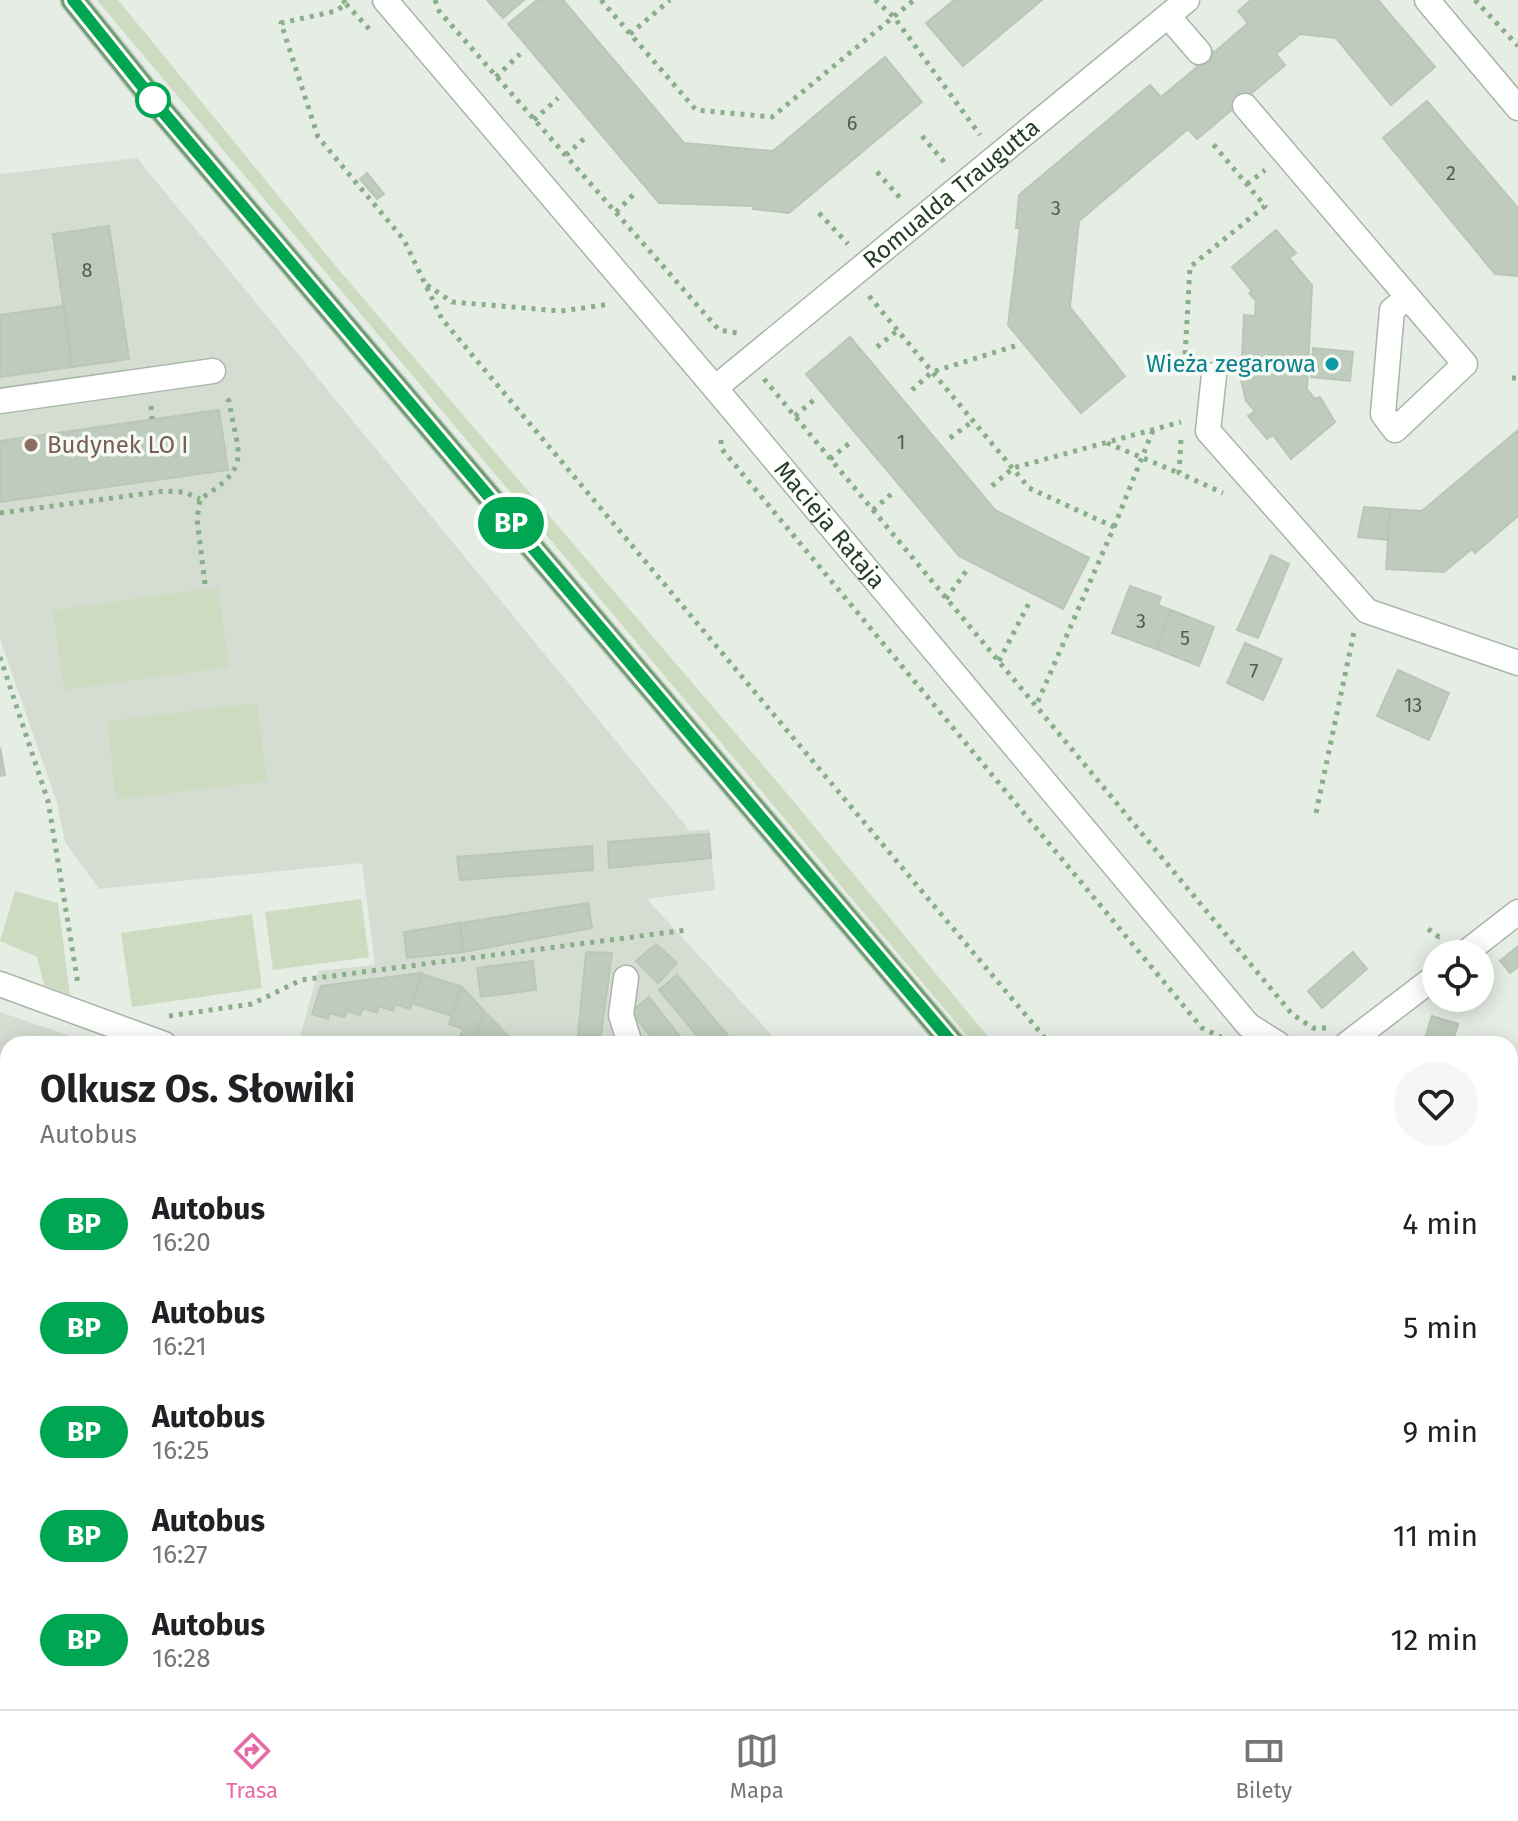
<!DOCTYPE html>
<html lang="pl">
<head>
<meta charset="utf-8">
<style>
	:root { --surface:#fff; --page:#f6f6f6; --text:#202124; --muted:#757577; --line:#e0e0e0; --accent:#e769a5 }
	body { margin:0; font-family:"Fira Sans",sans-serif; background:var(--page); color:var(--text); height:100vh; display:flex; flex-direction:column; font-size:30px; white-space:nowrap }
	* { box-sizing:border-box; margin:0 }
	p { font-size:26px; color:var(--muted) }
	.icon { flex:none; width:44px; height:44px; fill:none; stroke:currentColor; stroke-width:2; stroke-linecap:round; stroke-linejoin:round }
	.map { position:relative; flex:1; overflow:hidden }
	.sheet { position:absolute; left:0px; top:1036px; width:1518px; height:674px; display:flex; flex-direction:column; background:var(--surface); border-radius:24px 24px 0 0; box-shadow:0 4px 20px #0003 }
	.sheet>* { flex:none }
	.badge { padding:0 16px; border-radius:26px; font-size:28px; line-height:52px }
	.tools { position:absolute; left:1422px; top:940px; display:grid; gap:16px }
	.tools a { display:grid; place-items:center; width:72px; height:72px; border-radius:50%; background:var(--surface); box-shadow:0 4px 20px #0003; font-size:40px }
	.map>.badge { position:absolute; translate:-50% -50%; box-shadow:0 0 0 4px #fff }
	.round { display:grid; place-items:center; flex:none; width:84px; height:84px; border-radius:42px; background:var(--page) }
	.head { display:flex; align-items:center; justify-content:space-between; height:136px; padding:0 40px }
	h1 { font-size:38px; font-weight:700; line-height:60px }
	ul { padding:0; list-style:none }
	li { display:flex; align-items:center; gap:24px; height:104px; padding:0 40px }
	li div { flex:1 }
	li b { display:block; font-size:30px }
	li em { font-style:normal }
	li .badge { min-width:88px; font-weight:700; text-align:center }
	.dock { display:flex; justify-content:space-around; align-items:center; height:112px; border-top:2px solid var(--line); background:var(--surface); font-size:22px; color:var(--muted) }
	.dock a { display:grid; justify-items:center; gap:4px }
	.dock .selected { color:var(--accent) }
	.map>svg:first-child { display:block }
	.built { fill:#d5ddd3 }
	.green { fill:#cddcc0 }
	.building { fill:#bfcbbd; stroke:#bac6b8; stroke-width:2 }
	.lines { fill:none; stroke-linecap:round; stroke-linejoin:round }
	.minor-tunnel { stroke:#bfcabf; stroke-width:24; stroke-dasharray:24 12; stroke-linecap:butt }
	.minor-casing { stroke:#a8b5a8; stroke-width:27 }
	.major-casing { stroke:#c2c9c2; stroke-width:27 }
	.path { stroke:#89ae88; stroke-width:5; stroke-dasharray:4 6; stroke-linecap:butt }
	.minor { stroke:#fff; stroke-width:24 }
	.major { stroke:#6d9f6e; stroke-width:24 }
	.line-casing { stroke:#fff; stroke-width:18 }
	.line { stroke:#00a651; stroke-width:12 }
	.stop-dot { fill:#fff; stroke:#00a651; stroke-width:4 }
	.culture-dot { fill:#0f9aa8; stroke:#f6faf5; stroke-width:3 }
	.education-dot { fill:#8d6e63; stroke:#f6faf5; stroke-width:3 }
	.labels { text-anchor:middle; stroke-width:7; stroke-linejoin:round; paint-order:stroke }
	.number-label { font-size:20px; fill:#4c614c }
	.street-label { font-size:24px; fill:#253e26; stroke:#f6faf5 }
	.culture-label { font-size:24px; fill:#0d838f; stroke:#f6faf5; text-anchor:end }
	.education-label { font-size:24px; fill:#785e54; stroke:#f6faf5; text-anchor:start }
</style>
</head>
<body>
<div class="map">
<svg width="1518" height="1709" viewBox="0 0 1518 1709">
	<rect width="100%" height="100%" fill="#e6ede5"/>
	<g class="built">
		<polygon points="137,158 690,831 709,829 715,890 647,899 780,1044 298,1044 318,971 375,965 362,863 99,889 65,842 57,803 0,639 0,174"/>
		<polygon points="0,1012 94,1044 8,1044 8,1588 0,1586"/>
	</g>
	<g class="green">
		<polygon points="97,0 118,0 128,12 339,270 785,791 994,1044 974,1044"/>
		<polygon points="218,587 229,667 64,690 53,610"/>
		<polygon points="257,703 267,781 116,800 107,721"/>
		<polygon points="15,891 58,903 70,995 44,985 37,957 0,941"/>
		<polygon points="361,899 369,957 273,970 265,912"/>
		<polygon points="252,914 262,988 132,1007 121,933"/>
	</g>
	<g class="building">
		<polygon points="487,0 524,0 503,18"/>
		<polygon points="537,0 563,0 684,143 773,151 885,57 922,102 789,213 753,209 753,206 659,203 508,24"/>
		<polygon points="954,0 1042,0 963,66 926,23"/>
		<polygon points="1251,0 1378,0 1435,67 1391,105 1336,38 1300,34 1276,54 1285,65 1197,139 1188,129 1079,221 1070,307 1125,376 1081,413 1008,325 1020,228 1016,228 1019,195 1150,85 1161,97 1209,57 1248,23 1238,11"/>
		<polygon points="1427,101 1518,208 1518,276 1495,274 1383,138"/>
		<polygon points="367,173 384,194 377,199 360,179"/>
		<polygon points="109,226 129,359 72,367 53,234"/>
		<polygon points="1276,230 1296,253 1289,258 1312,285 1307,389 1315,399 1320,397 1335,422 1291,459 1273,435 1267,439 1248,416 1255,411 1246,401 1241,380 1244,315 1255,316 1256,301 1249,293 1252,291 1232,267"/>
		<polygon points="64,306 72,367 0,377 0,315"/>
		<polygon points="850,337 995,510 1089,558 1063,609 959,556 806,374"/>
		<polygon points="1313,348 1353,352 1350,381 1311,377"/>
		<polygon points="219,410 228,470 0,502 0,441"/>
		<polygon points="1518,430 1518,516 1475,553 1472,549 1444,572 1386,569 1390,509 1422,511"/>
		<polygon points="1364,507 1390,509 1387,540 1358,537"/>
		<polygon points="1271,555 1289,564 1258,638 1237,630"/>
		<polygon points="1130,586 1161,597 1158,605 1171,610 1156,649 1112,633"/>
		<polygon points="1171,610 1214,627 1199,666 1156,649"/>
		<polygon points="1245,643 1282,659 1263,700 1227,683"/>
		<polygon points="1398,670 1449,693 1429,740 1377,716"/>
		<polygon points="0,747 5,775 0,776"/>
		<polygon points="709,834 711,858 609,868 608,842"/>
		<polygon points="592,846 593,870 460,880 457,857"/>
		<polygon points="588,903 592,928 463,952 460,923"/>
		<polygon points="460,923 463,952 407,958 404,932"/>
		<polygon points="656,944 677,963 658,983 636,961"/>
		<polygon points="1518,946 1518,967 1510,973 1500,961"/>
		<polygon points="586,952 612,953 601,1035 578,1035"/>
		<polygon points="1353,952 1367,969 1322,1008 1308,991"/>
		<polygon points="533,961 536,990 481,997 477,968"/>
		<polygon points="421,973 410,1009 395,1004 393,1011 379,1006 377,1013 363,1008 360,1015 347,1011 344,1017 330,1013 328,1019 312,1014 321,986"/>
		<polygon points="422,974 462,987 452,1016 412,1003"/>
		<polygon points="677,975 735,1044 704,1044 659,990"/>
		<polygon points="462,987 484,1011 473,1041 460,1036 463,1029 449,1024"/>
		<polygon points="649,997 686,1044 657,1044 631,1012"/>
		<polygon points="484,1011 516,1044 472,1044"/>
		<polygon points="1432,1016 1458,1024 1452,1044 1423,1044"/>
		<polygon points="0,1070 8,1072 8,1163 0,1161"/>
		<polygon points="0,1266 8,1268 8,1331 0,1355"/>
		<polygon points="0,1687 8,1690 5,1709 0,1709"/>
		<polygon points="1022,1702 1051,1702 1049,1709"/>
		<polygon points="1127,1702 1137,1702 1149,1705 1148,1709 1110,1709 1111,1704 1126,1707"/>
		<polygon points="1191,1702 1237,1702 1235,1709 1189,1709"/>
	</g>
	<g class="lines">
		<polyline class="minor-tunnel" points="1199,52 1245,106"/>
		<g class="minor-casing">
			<g id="minor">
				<path id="s1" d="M 385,0 L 715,388 L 1248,1025 L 1278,1044"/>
				<polyline points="1427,0 1518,108"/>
				<polyline points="1168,16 1199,52"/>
				<polyline points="1245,106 1465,364 1395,430 1383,414 1392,310 1407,298"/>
				<polyline points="1214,375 1208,431 1367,611 1518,663"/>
				<path id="s2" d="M 715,388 L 1187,0"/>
				<polyline points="0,401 213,371"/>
				<polyline points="1464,954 1518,912"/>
				<polyline points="626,978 621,1015 630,1044"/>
				<polyline points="0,984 164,1044"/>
				<polyline points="1347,1044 1436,976"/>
				<polyline points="121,1709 124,1702"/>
				<polyline points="480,1709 483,1702"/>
				<polyline points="944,1709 945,1702"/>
			</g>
		</g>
		<g class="major-casing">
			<g id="major">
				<polyline points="73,0 163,112 953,1044"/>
				<polyline points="1438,1702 1443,1709"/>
				<polyline points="1507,1702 1512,1709"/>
			</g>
		</g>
		<g class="path">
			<polyline points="343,0 346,4 336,11 281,23 318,137 404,240 442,319 1050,1044"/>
			<polyline points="435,0 439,11 719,330 737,333"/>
			<polyline points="601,0 696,110 772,117 914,0"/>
			<polyline points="875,0 894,17 980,135"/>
			<polyline points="1475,0 1518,46"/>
			<polyline points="346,4 373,33"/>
			<polyline points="630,34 670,0"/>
			<polyline points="496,77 520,54"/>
			<polyline points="534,120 558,98"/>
			<polyline points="922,136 945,163"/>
			<polyline points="566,155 588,135"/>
			<polyline points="877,172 901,199"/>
			<polyline points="1247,184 1265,170"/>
			<polyline points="616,212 637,191"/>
			<polyline points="819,213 848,244"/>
			<polyline points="427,285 452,302 561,311 611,304"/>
			<polyline points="869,296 1029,488 1114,527 1036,706"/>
			<polyline points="877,347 898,330"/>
			<polyline points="1184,374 1190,267 1265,206 1213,144"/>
			<polyline points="1512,378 1518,378"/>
			<polyline points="764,379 1292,1014 1313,1028 1328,1028"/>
			<polyline points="912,390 932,372 1015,346"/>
			<polyline points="151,406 152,419"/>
			<polyline points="795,416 815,399"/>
			<polyline points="950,438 973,421"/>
			<polyline points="721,440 721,448 1202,1028 1221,1037"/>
			<polyline points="1181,440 1179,473 1223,493"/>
			<polyline points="1107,443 1179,473"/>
			<polyline points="830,459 852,441"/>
			<polyline points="992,486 1013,468 1181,422"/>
			<polyline points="873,510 895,491"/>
			<polyline points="0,513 165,491 184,492 200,499"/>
			<polyline points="1114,527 1153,430"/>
			<path d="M 205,584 L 197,519 L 200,499 C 253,466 238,456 229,401 L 223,395"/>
			<polyline points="946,599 969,567"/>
			<polyline points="0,657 48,801 78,984"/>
			<polyline points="999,661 1030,601"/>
			<polyline points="1316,813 1354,632"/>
			<polyline points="1428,929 1439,937 1445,936"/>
			<polyline points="169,1016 252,1004 301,980 687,930"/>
			<polyline points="0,1658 8,1660"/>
			<polyline points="169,1702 190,1709"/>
			<polyline points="626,1702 649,1709"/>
			<polyline points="520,1709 523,1702"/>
			<polyline points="991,1709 992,1702"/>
		</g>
		<use href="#minor" class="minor"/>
		<use href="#major" class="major"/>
	</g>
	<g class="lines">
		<g class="line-casing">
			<polyline id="line" points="73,0 163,112 953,1044"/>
		</g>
		<use href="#line" class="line"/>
	</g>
	<circle class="stop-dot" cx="153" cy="100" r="16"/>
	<circle class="culture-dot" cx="1332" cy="364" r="8"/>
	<circle class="education-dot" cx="31" cy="445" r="8"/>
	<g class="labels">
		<g class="number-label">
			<text x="852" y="130">6</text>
			<text x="1451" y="180">2</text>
			<text x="1056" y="215">3</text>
			<text x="87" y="277">8</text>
			<text x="901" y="449">1</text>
			<text x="1141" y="628">3</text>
			<text x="1185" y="645">5</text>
			<text x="1254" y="678">7</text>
			<text x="1413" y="712">13</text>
		</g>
		<g class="street-label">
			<text dy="8" stroke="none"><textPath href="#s2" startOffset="306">Romualda Traugutta</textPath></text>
			<text dy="8" stroke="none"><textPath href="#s1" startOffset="688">Macieja Rataja</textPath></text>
		</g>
		<g class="culture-label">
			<text x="1316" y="372">Wieża zegarowa</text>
		</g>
		<g class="education-label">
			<text x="47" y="453">Budynek LO I</text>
		</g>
	</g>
</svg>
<div class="tools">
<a><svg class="icon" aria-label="locate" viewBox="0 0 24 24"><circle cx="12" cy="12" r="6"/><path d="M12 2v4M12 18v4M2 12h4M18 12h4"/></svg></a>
</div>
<b class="badge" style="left:511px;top:523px;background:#00a651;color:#fff">BP</b>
<section class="sheet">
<div class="head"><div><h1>Olkusz Os. Słowiki</h1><p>Autobus</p></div><a class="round"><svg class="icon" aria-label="heart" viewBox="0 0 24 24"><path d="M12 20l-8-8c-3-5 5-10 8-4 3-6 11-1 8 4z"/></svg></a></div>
<ul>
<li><span class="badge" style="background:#00a651;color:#fff">BP</span><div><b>Autobus</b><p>16:20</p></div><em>4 min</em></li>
<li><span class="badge" style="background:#00a651;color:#fff">BP</span><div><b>Autobus</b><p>16:21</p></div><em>5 min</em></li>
<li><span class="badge" style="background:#00a651;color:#fff">BP</span><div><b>Autobus</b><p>16:25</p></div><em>9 min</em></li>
<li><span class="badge" style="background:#00a651;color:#fff">BP</span><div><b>Autobus</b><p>16:27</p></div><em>11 min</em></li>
<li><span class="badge" style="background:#00a651;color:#fff">BP</span><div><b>Autobus</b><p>16:28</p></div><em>12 min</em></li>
</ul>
</section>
</div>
<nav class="dock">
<a class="selected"><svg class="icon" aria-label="directions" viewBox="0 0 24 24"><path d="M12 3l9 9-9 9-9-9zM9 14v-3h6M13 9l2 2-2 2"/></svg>Trasa</a>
<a><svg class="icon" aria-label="map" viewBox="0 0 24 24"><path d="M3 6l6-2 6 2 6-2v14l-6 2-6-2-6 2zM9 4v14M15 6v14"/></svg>Mapa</a>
<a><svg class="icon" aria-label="tickets" viewBox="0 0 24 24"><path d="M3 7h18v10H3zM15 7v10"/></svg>Bilety</a>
</nav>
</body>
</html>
